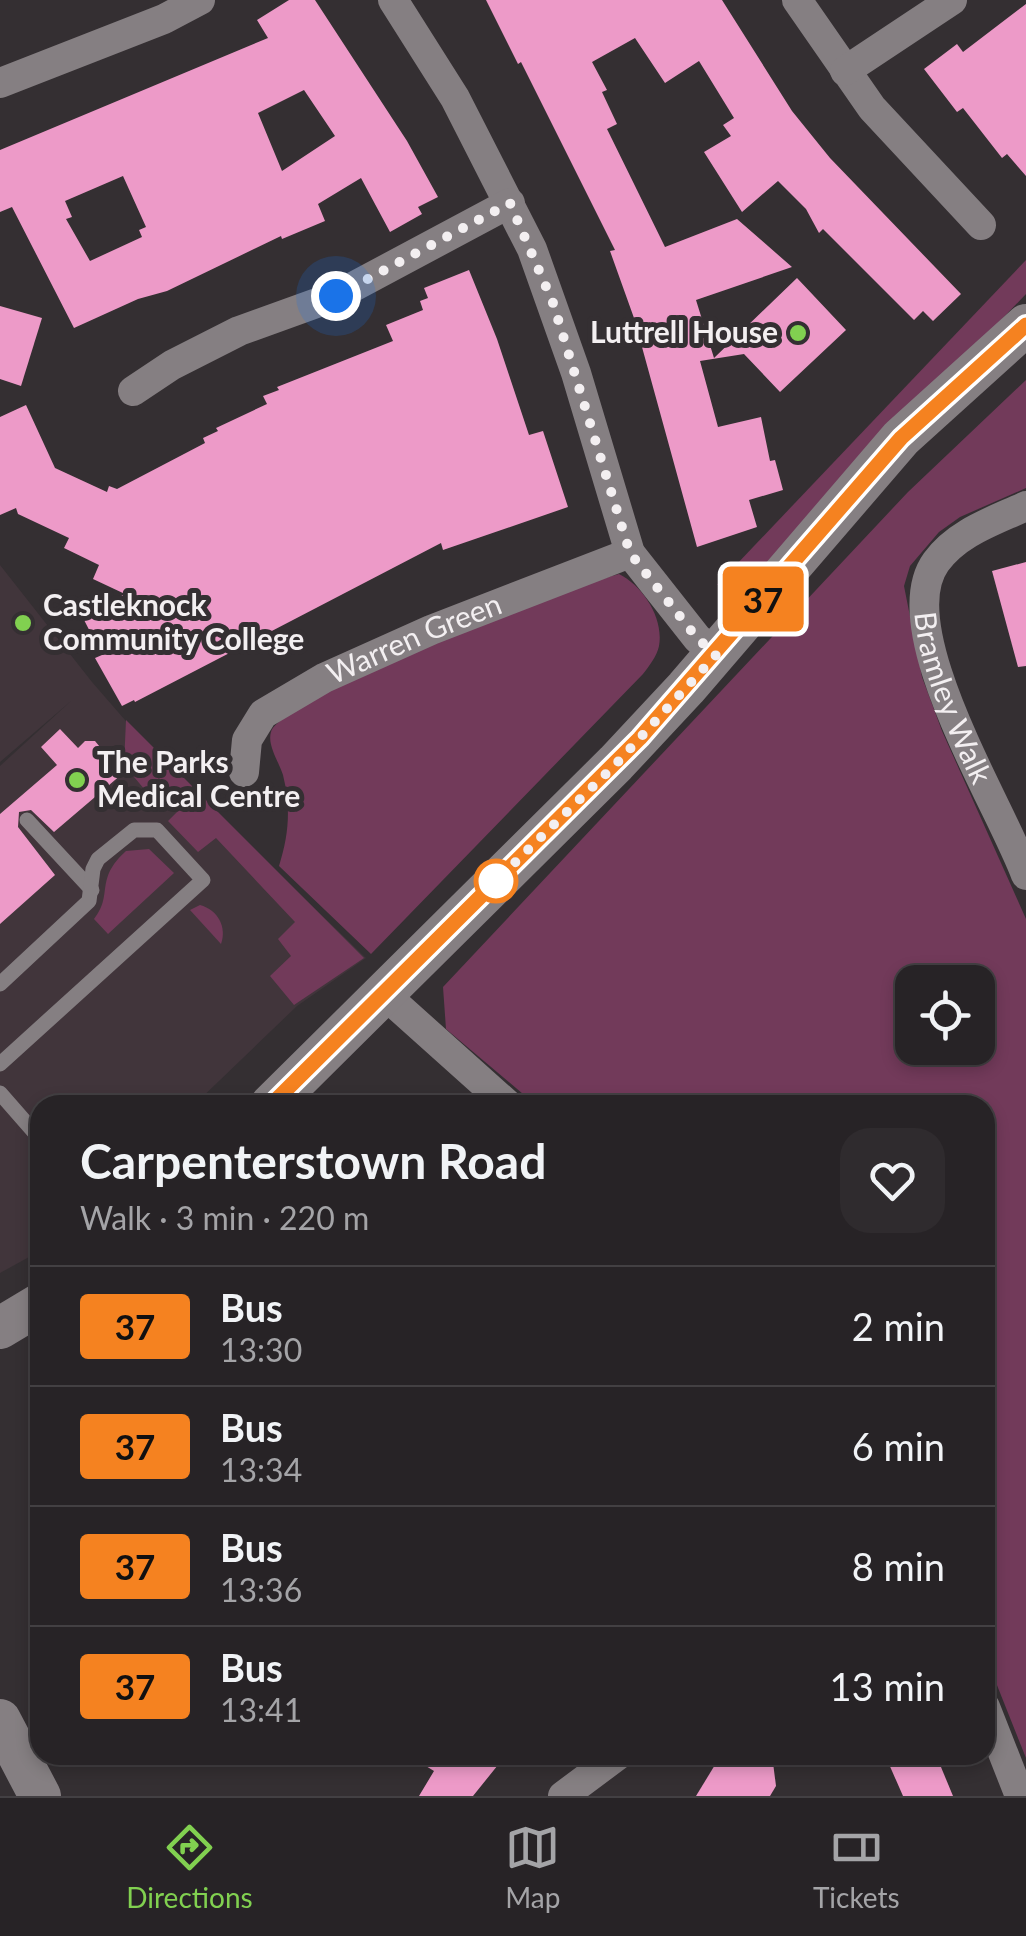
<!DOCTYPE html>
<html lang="en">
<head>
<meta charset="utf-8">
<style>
	:root { --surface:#272326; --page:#2f2b2e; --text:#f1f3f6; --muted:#a4a4a7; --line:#434043; --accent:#81d050 }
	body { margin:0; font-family:Lato,sans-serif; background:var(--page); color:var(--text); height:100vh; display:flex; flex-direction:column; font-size:38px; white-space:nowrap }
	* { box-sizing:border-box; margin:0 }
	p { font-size:32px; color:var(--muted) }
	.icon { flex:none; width:55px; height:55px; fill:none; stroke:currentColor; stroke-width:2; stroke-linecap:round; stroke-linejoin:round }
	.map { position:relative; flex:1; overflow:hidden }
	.drawer { position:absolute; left:30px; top:1095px; width:965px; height:670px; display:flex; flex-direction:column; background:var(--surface); border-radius:30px; box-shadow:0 5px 15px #0003,0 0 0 2px var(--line) }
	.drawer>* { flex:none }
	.badge { padding:0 20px; border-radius:8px; font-size:35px; line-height:65px }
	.fabs { position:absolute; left:895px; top:965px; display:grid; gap:20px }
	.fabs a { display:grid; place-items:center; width:100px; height:100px; border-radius:20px; background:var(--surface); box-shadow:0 5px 15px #0003,0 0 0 2px var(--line); font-size:50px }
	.you { position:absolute; width:50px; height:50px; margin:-25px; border:8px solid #fff; border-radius:50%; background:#1a73e8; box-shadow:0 0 0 15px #1a73e833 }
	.map>.badge { position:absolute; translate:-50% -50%; box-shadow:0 0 0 5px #fff }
	.round { display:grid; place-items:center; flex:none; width:105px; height:105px; border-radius:30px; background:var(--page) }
	.overview { display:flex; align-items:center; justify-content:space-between; height:170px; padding:0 50px }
	h1 { font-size:48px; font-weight:700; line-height:75px }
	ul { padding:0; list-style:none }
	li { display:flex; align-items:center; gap:30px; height:120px; padding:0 50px; border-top:2px solid var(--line) }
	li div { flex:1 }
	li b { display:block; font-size:38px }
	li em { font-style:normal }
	li .badge { min-width:110px; font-weight:700; text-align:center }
	.dock { display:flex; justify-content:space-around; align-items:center; height:140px; border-top:2px solid var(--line); background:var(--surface); font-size:28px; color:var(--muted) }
	.dock a { display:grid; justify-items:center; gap:5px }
	.dock .current { color:var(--accent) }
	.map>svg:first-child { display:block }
	.built { fill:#41353b }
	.green { fill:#723a5a; fill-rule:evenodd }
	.building { fill:#ed9ac8; fill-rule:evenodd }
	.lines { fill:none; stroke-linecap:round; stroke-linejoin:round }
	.lane { stroke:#857f82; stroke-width:15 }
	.street { stroke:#857f82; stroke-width:30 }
	.secondary { stroke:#857f82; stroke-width:42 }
	.line-casing { stroke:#fff; stroke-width:22 }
	.line { stroke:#f58220; stroke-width:15 }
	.walk { stroke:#f3eff1; stroke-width:10; stroke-dasharray:0 18 }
	.poi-dot { fill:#81d050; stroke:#342f32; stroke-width:4 }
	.stop-dot { fill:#fff; stroke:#f58220; stroke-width:5 }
	.labels { text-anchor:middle; stroke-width:10; stroke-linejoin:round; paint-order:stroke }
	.poi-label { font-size:30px; font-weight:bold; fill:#f3eff1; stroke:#342f32; text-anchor:start }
	.street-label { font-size:30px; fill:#f3eff1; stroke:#342f32 }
</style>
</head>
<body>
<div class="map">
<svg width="1026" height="1796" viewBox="0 0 1026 1796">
	<rect width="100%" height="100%" fill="#342f32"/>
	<polygon class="built" points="0,565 92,682 151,750 366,958 297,1006 194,1105 40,1105 40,1251 0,1273 0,766 71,701 0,762"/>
	<g class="green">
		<polygon points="1026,260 1026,294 747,584 717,585"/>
		<path d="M 1026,380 L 1026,488 L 960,517 L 939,532 L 910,566 L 904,586 L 922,677 L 942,731 L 1026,919 L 1026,1758 L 985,1655 L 985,1105 L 536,1105 L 446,1029 L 443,987 L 908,492 ZM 912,982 L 978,982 L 978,1048 L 912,1048 Z"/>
		<path d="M 619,574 C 643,586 664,618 659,646 C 657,656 649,666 643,674 L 371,954 L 279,866 C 289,834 291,808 283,775 C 279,762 267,745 271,732 C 281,698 572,586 619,574 Z"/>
		<polygon points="126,720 364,958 294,1005 270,976 291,956 278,939 295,922 216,838 198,852 168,821 183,806 159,778 145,790 124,765"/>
		<path d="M 149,849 L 174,873 L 108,934 L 94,919 C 114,894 94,880 126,851 Z"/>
		<path d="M 200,905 C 218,910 227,927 221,944 L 190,910 Z"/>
	</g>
	<g class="building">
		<path d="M 289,0 L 315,0 L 407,141 L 438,197 L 418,207 L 422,214 L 390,232 L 361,178 L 318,204 L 325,221 L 282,239 L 281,236 L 167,291 L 138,299 L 74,328 L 12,207 L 0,212 L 0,150 L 268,38 L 257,20 ZM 304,90 L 335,136 L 282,171 L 258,113 ZM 123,176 L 146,227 L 139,230 L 142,237 L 90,261 L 66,219 L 72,217 L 65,201 Z"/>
		<polygon points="486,0 722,0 792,111 830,158 961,294 933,321 923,311 914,320 823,229 819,233 806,209 778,181 742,212 704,152 731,136 723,125 734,118 699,61 665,83 635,38 592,62 607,90 602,92 617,124 607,129 665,247 737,219 792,267 696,300 714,358 797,278 846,330 780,392 744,354 700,361 718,427 761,417 770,461 775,460 783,490 749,500 757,527 697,547 634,318 610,251 615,250 521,62 518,64"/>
		<polygon points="1026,4 1026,176 1007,154 1002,158 963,108 957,112 924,69 957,44 963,52"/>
		<polygon points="469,270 497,339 529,435 543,431 568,507 443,550 441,543 135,702 134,700 122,706 95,658 102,655 82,616 125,594 93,579 99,565 64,548 69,538 18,514 16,508 0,515 0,417 26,405 55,468 107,492 109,486 117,489 205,443 203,438 218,431 216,428 267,404 263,396 279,390 277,387 393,341 386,325 423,310 420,301 428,298 424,288"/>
		<polygon points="0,306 42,318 21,386 0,379"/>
		<polygon points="1026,562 1026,666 1018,667 992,571"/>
		<polygon points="60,729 78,748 85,741 95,741 122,774 54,832 31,810 19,812 18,827 55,875 0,924 0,814 57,765 41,747"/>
		<polygon points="408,1755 506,1755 473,1796 419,1796 434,1771"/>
		<polygon points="721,1755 772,1755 776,1786 770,1796 696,1796"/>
		<polygon points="885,1755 936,1755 953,1796 903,1796"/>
	</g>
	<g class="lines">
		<g class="lane">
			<polyline points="27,820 92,890"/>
			<polyline points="0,984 89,901 93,869 98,859 134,830 157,830 203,880 0,1064"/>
			<polyline points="0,1093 35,1133"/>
		</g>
		<g class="street">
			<polyline points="393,0 455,98 532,249 576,373 630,553 697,638 716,655"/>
			<polyline points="797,0 872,108 981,225"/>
			<polyline points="845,71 952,0"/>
			<polyline points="0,83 164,19 200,0"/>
			<polyline points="133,391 172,365 239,331 336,296 510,203"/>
			<path id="s1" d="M 1026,506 C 994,521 958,532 936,562 C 888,628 1001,806 1026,875"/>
			<path id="s2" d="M 244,772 L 247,740 L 263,714 L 324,678 L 431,630 L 630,553"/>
			<polyline points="384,994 508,1105"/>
			<polyline points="985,1707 1020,1796"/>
			<polyline points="563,1796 618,1755"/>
		</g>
		<g class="secondary">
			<polyline points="271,1105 616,763 686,688 901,438 1026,325"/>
			<polyline points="0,1328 40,1304"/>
			<polyline points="0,1720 40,1796"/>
		</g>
	</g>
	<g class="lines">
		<g class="line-casing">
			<polyline id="line" points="271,1105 640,738 901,438 1026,325"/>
		</g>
		<use href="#line" class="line"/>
		<polyline class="walk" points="336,296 510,203 553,303 630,553 697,638 716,655 616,764 496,881"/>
	</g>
	<g class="poi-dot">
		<circle cx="798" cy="333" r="10"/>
		<circle cx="23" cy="623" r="10"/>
		<circle cx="77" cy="780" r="10"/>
	</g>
	<circle class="stop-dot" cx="496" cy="881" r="20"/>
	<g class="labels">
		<g class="poi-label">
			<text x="778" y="343" text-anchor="end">Luttrell House</text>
			<text x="43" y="616">Castleknock<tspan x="43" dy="34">Community College</tspan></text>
			<text x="97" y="773">The Parks<tspan x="97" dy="34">Medical Centre</tspan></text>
		</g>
		<g class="street-label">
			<text dy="10" stroke="none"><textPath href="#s2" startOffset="232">Warren Green</textPath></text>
			<text dy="10" stroke="none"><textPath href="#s1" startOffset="250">Bramley Walk</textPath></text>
		</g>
	</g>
</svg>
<div class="fabs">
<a><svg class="icon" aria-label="locate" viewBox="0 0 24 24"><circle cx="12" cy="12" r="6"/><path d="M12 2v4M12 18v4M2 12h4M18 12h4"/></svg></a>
</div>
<div class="you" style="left:336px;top:296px"></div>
<b class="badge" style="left:763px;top:599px;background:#f58220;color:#111">37</b>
<section class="drawer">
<div class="overview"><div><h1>Carpenterstown Road</h1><p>Walk · 3 min · 220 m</p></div><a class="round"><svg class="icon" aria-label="heart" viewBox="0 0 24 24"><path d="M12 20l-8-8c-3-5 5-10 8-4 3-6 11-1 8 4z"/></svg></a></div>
<ul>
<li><span class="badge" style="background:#f58220;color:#111">37</span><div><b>Bus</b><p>13:30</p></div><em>2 min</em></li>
<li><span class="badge" style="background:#f58220;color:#111">37</span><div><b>Bus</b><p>13:34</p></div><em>6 min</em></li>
<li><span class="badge" style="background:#f58220;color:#111">37</span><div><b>Bus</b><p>13:36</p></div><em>8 min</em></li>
<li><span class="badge" style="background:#f58220;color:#111">37</span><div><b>Bus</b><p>13:41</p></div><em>13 min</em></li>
</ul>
</section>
</div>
<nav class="dock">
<a class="current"><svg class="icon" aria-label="directions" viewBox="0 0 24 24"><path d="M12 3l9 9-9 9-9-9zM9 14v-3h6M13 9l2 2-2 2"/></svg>Directions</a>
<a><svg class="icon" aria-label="map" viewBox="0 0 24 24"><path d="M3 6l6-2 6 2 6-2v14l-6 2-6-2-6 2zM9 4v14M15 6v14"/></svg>Map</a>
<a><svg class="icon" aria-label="tickets" viewBox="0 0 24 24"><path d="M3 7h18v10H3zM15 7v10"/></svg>Tickets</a>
</nav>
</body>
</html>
